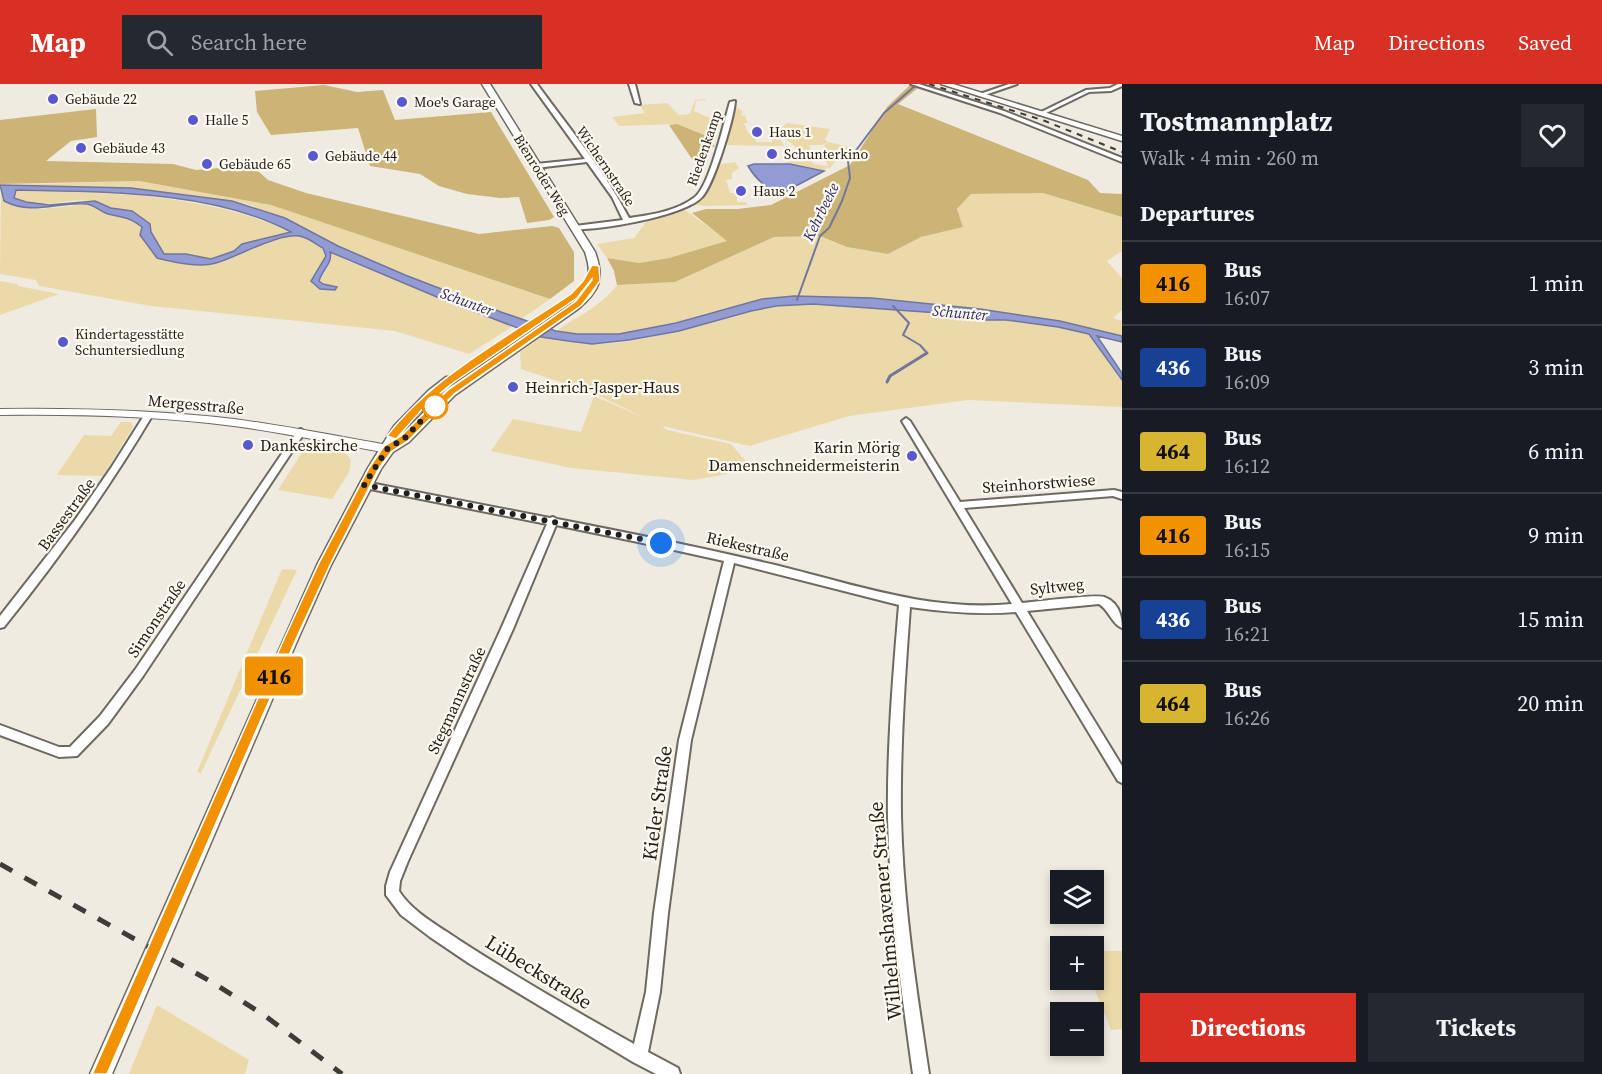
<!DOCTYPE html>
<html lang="en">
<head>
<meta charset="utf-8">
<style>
	:root { --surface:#171b24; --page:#242831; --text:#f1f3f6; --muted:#9ea1a6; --line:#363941; --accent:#d93025 }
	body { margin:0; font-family:"Source Serif 4",serif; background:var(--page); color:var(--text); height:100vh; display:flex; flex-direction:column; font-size:22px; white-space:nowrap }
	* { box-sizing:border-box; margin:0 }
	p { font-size:20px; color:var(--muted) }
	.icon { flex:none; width:33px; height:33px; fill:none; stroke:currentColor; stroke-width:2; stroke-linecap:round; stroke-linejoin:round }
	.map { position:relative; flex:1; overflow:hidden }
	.side { display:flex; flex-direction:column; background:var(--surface); width:480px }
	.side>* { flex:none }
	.badge { padding:0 12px; border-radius:4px; font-size:21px; line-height:39px }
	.tools { position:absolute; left:1050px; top:786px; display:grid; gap:12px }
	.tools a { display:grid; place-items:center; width:54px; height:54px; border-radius:0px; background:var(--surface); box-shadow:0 3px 9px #0003; font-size:30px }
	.you { position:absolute; width:30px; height:30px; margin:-15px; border:4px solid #fff; border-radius:50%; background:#1a73e8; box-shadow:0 0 0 9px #1a73e833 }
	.map>.badge { position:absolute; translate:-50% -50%; box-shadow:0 0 0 3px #fff }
	h2 { padding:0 18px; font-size:22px; line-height:54px }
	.round { display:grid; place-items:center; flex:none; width:63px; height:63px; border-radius:0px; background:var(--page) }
	.headline { display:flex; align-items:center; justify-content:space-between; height:102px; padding:0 18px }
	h1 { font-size:28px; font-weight:700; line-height:45px }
	.cta { display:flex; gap:12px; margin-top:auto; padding:12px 18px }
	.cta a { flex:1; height:69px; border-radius:0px; background:var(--accent); color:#fff; font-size:24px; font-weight:700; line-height:69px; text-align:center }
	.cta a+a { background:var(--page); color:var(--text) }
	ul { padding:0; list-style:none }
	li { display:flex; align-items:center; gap:18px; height:84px; padding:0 18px; border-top:2px solid var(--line) }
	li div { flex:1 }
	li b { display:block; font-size:22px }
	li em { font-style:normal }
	li .badge { min-width:66px; font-weight:700; text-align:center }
	header { display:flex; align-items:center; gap:36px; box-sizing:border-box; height:84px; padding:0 30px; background:var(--accent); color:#fff }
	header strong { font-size:28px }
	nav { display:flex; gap:33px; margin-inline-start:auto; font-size:21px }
	.search { width:420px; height:54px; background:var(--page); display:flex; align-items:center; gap:15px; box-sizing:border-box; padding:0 21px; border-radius:0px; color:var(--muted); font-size:22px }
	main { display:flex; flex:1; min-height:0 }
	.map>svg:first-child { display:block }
	.green { fill:#ecd9aa }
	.forest { fill:#ccb376 }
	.water { fill:#939bd4; stroke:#71769d; stroke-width:1.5; fill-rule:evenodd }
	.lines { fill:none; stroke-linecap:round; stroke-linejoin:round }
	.stream-far1 { stroke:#71769d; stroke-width:2 }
	.stream { stroke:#71769d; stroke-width:3 }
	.minor-casing { stroke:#6e6a62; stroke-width:4 }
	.tertiary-casing { stroke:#6e6a62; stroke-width:2 }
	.secondary-casing { stroke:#6e6a62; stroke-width:3 }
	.minor { fill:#fff; fill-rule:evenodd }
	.tertiary { fill:#fff; fill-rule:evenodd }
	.secondary { fill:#fff; fill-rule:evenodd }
	.rail-far1 { stroke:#3e3c38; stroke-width:2; stroke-dasharray:6 6; stroke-linecap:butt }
	.rail { stroke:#3e3c38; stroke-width:5; stroke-dasharray:14 14; stroke-linecap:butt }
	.line { fill:#f39200; stroke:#fff; stroke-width:1.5 }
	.walk { stroke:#211f1c; stroke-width:6; stroke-dasharray:0 10.8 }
	.poi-dot { fill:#5758d0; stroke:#fdf8ee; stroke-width:2 }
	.stop-dot { fill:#fff; stroke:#f39200; stroke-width:3 }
	.labels { text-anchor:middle; stroke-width:4.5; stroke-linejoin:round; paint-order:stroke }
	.far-poi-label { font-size:14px; fill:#211f1c; stroke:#fdf8ee; text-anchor:start }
	.far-street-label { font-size:14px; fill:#211f1c; stroke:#fdf8ee }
	.far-water-label { font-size:15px; font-style:italic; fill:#28286c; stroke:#fdf8ee }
	.poi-label { font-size:16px; fill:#211f1c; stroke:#fdf8ee; text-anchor:start }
	.street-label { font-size:16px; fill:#211f1c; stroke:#fdf8ee }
	.near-street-label { font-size:20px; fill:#211f1c; stroke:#fdf8ee }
</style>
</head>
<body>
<header>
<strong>Map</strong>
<div class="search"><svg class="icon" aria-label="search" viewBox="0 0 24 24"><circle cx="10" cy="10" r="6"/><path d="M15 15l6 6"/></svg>Search here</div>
<nav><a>Map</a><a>Directions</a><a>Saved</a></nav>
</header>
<main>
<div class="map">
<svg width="1122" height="990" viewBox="0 0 1122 990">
	<rect width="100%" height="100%" fill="#efebe1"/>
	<g class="green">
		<polygon points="704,15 707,16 696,17 694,27 714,36 709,53 677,40 619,42 612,33 645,29 640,21 667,19 679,31 690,30 695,16"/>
		<path d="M 736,23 L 743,27 L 741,31 L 745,32 L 748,39 L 744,39 L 748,49 L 754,50 L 756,58 L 773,58 L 767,48 C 776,48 780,54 784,62 L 724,61 Z"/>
		<path d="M 787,39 L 830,45 L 825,56 L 828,58 L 822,61 L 809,61 L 811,68 L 801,68 L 802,65 L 800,68 C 797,63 781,51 776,49 Z"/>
		<polygon points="829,58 848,63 829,85 828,83 824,86 784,78 799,77 801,71 808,71 813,80 828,82 824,73 829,72 824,61"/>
		<polygon points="735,78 739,84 732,89 732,95 726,96 730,109 737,109 737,118 746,118 747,121 703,122 691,120 702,113 716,81"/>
		<polygon points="139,97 271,121 550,215 521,235 405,191 338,162 317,150 250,121 232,117 131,104 0,101"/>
		<path d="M 1,106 L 5,117 L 23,123 L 42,125 L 87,120 L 109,130 L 125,132 L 142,143 L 140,151 L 157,174 C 174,178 199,184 216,179 C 238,173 281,146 303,153 C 310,155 317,161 323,164 L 326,172 L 311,197 L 315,202 L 329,202 L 319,197 L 328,183 L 329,167 L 348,177 L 513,242 L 469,270 L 395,247 L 151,222 L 39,202 L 36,196 L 0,190 Z"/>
		<path d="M 16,106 C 111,109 204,109 292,148 L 242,160 L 234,167 L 211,175 L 186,170 L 164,170 L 151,149 L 149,140 C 134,134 107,119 92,117 C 66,113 37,129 13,113 Z"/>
		<path d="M 1043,109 L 1122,133 L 1122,167 L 1107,177 L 1122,194 L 1122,226 L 1113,234 L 1122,237 L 1122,252 L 1060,237 L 980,225 L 838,213 L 706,229 L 676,239 L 619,250 L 600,252 L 556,247 C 578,232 600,223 617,201 L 675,198 L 774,153 L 820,152 L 847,163 L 888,170 L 921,153 L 963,143 L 957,125 L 971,110 Z"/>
		<polygon points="682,124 728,157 669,174 639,179 607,174 597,160 634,154 649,134"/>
		<polygon points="0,197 17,200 18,202 59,210 0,231"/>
		<path d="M 813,220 L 939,229 L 983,236 L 1006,236 L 1058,243 L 1089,250 L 1122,298 L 1122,323 L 968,316 L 849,332 L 750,362 L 662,342 L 667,346 L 731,360 L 750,382 L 727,390 L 694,396 L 571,384 L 491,367 L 513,335 L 581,348 L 594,312 L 647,335 L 593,309 L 521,285 L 520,268 L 541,253 C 558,256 575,259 592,260 C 647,261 700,237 753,226 C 773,222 793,221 813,220 Z"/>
		<polygon points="121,338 131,338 133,343 103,392 57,391 84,351 111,352"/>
		<polygon points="308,359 343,366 351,376 349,388 332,415 278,406"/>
		<polygon points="282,485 297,486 201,689 197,688"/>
		<polygon points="1094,867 1122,867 1122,945 1111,946 1091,896 1094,896"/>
		<polygon points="157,921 249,976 245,990 129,990"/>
	</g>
	<g class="forest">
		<polygon points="324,1 357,8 383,6 395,36 491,28 554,133 549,136 527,139 519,113 500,114 467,110 439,102 420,90 370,82 358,44 271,51 257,28 255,7"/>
		<polygon points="910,1 919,3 898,20 1088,96 1100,109 1122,110 1122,133 1043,109 971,110 957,125 963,143 921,153 888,170 847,163 820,152 774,153 675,198 617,201 614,187 607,174 639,179 669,174 727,157 692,129 706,125 738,125 771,121 850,81 887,23"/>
		<polygon points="96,25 97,53 71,57 46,77 173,80 196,86 219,84 224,76 248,78 268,96 306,109 479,150 552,142 559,144 574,168 574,197 550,215 271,121 139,97 0,100 0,36"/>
		<polygon points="677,40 709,53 715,63 710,63 694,101 698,84 669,41"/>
	</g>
	<g class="water">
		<path d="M 754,80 L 790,80 L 824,87 L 781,110 C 767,106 755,94 748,82 Z"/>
		<path d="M 0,101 L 131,104 L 232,117 L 285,134 L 338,162 L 405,191 L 501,228 L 556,247 L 577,250 L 619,250 L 676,239 L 762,215 L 794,212 L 872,214 L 980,225 L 1060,237 L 1122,252 L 1122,258 L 1097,252 L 1122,289 L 1122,296 L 1089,250 L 1058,243 L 1006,236 L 983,236 L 939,229 L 813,220 L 776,222 L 751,227 L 679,247 L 629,256 L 592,260 L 568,257 L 541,253 L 437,213 L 330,168 C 333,179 322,186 319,197 L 323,200 L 337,203 L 335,206 L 320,205 L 311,197 L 326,172 L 323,164 C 317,161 310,155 303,153 C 282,146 238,173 216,179 C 199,184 174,178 157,174 L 140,151 L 142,143 C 128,132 123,134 108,130 C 101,128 94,121 87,120 C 59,117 33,132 4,117 ZM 16,106 C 103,108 213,106 291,148 L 242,160 L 234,167 L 211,175 L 186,170 L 164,170 L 151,148 L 150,140 L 132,127 L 111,124 L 95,117 L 49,121 L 26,118 L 14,114 Z"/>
	</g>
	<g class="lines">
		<g class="stream-far1">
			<polyline points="797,216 820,152 829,144 842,117 850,94 848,77 884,29 916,1"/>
			<polyline points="893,222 909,239 903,251 920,261 927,269 925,270"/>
		</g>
		<polyline class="stream" points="887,298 890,292 927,269"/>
		<g class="minor-casing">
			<g id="minor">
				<path d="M 531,0 L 537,0 C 569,44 604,86 629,134 C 651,131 677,127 695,113 C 710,101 724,38 730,18 L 735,17 C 734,34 714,101 702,113 C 685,132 598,147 573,145 L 572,144 L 575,142 L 623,136 L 612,113 L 587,78 L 536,84 L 533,82 L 536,80 L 585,75 Z"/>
				<polygon points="629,0 635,0 640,20 635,19"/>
				<polygon points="911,0 919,0 1004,27 1122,74 1122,78 1000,29"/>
				<polygon points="1009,0 1017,0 982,12 977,11"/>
				<polygon points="1118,0 1122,0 1122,2 1111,7 1089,8 1042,31 1037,30 1086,6 1110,4"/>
				<path d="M 148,329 L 152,332 C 108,406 58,476 4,543 L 0,544 L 0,532 L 75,436 L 111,384 L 145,330 Z"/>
				<path d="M 906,334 L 910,337 L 960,418 L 1114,406 L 1122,408 L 1122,415 L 1113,412 L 964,424 L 1022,519 C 1036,518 1095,510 1104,513 C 1118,518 1122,531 1122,544 C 1112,540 1109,526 1099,520 L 1027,527 L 1122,682 L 1122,699 L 1118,697 L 1016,528 C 980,531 945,528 910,523 C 905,592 900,662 901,732 C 903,819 916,904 929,990 L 913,990 C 901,905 890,821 888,735 C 887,664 893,592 899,521 L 734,479 L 691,656 L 668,829 L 660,908 L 648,968 L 678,984 L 680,990 L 656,990 L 633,978 L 470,880 L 430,853 L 401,831 L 386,811 L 386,802 L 390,788 L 501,545 L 547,440 L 365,404 L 362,403 L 360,401 L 362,399 L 365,398 L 550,434 L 553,433 L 557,435 C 630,449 703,464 775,481 C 853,500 930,528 1012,520 L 902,337 ZM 556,441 L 638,458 L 724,477 L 679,656 L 654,829 L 646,908 L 634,960 C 575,927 516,893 459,856 C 439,842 412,828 399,807 L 400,797 L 408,777 L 513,545 Z"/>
				<polygon points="301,345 305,348 143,592 108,640 77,672 59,673 0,651 0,641 59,663 70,663 100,632 135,586 298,346"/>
			</g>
		</g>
		<g class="tertiary-casing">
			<path id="tertiary" d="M 0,325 C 78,324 156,326 234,335 C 286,342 337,352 388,361 L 394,365 L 388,369 C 337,360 286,349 234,342 C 156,332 78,330 0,331 Z"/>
		</g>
		<g class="secondary-casing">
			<g id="secondary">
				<path d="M 482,0 L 490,0 L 595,168 C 605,196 599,207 578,225 L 455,311 L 409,358 L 393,368 L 381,385 L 331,481 L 298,555 L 112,990 L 90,990 L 317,481 L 368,384 L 394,342 L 428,307 L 446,293 L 454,293 L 454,299 L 418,329 L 402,350 L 447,305 L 570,221 C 589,204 593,192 585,168 Z"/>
				<polygon points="941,0 953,0 1122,52 1122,57"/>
			</g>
		</g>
		<use href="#minor" class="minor"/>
		<use href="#tertiary" class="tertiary"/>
		<use href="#secondary" class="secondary"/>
		<polyline class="rail-far1" points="929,0 1045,37 1122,68"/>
		<polyline class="rail" points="0,780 210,897 264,931 342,990"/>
	</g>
	<path class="line" d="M 592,181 L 599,182 L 600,197 L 582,221 L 454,310 L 408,357 L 392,367 L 379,384 L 330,481 L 296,555 L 107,990 L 92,990 L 95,984 L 284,555 L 318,481 L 369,384 L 384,362 L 401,352 L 448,306 L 576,217 L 592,196 L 592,195 L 577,214 L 450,301 L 427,320 L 396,355 L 387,352 C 433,292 509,252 571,210 L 583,197 Z"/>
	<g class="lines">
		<polyline class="walk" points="435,322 404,355 388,364 364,401 661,459"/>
	</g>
	<g class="poi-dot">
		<circle cx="53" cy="15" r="6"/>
		<circle cx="402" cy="18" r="6"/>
		<circle cx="193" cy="36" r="6"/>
		<circle cx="757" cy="48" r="6"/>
		<circle cx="81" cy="64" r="6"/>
		<circle cx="772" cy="70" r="6"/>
		<circle cx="313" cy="72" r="6"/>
		<circle cx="207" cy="80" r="6"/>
		<circle cx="741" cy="107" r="6"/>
		<circle cx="63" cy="258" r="6"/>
		<circle cx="513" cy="303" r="6"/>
		<circle cx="248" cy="361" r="6"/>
		<circle cx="912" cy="372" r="6"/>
	</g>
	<circle class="stop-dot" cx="435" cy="322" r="12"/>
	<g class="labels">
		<g class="far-poi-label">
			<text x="65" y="20">Gebäude 22</text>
			<text x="414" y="23">Moe's Garage</text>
			<text x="205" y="41">Halle 5</text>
			<text x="769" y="53">Haus 1</text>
			<text x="93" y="69">Gebäude 43</text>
			<text x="784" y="75">Schunterkino</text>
			<text x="325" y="77">Gebäude 44</text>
			<text x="219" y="85">Gebäude 65</text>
			<text x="753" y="112">Haus 2</text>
			<text x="75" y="255">Kindertagesstätte<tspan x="75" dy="16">Schuntersiedlung</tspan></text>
		</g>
		<g class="far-street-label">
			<text transform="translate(704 64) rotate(-71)" y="5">Riedenkamp</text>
			<text transform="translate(606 82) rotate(56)" y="5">Wichernstraße</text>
			<text transform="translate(542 91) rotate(58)" y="5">Bienroder Weg</text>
		</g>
		<g class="far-water-label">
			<text transform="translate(821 128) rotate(-64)" y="5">Kehrbeeke</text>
			<text transform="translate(467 218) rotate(20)" y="5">Schunter</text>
			<text transform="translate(960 229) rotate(5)" y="5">Schunter</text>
		</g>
		<g class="poi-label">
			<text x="525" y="309">Heinrich-Jasper-Haus</text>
			<text x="260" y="367">Dankeskirche</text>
			<text x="900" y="369" text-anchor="end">Karin Mörig<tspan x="900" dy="18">Damenschneidermeisterin</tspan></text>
		</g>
		<g class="street-label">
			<text transform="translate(196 320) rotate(5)" y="6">Mergesstraße</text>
			<text transform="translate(1039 399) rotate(-4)" y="6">Steinhorstwiese</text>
			<text transform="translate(66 430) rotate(-54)" y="6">Bassestraße</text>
			<text transform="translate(748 462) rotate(13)" y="6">Riekestraße</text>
			<text transform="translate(1057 502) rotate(-6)" y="6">Syltweg</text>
			<text transform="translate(156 534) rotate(-56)" y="6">Simonstraße</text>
			<text transform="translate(456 616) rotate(-65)" y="6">Stegmannstraße</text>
		</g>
		<g class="near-street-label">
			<text transform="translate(657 719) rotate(-82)" y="7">Kieler Straße</text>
			<text transform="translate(885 827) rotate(-95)" y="7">Wilhelmshavener Straße</text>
			<text transform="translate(539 888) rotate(32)" y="7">Lübeckstraße</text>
		</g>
	</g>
</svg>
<div class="tools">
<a><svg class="icon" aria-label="layers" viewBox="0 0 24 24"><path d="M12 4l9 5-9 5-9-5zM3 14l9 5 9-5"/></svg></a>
<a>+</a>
<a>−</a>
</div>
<div class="you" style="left:661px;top:459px"></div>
<b class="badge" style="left:274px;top:592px;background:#f39200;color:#111">416</b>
</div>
<section class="side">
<div class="headline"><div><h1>Tostmannplatz</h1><p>Walk · 4 min · 260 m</p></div><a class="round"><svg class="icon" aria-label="heart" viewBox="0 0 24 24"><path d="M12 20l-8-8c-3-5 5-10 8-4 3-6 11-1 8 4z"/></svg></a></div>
<h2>Departures</h2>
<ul>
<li><span class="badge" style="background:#f39200;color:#111">416</span><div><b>Bus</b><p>16:07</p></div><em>1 min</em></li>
<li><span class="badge" style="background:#164194;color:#fff">436</span><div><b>Bus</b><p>16:09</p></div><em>3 min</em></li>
<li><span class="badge" style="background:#d7b52e;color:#111">464</span><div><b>Bus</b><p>16:12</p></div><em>6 min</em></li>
<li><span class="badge" style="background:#f39200;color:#111">416</span><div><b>Bus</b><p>16:15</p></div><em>9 min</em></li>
<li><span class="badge" style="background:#164194;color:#fff">436</span><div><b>Bus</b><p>16:21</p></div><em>15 min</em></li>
<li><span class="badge" style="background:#d7b52e;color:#111">464</span><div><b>Bus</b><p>16:26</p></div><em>20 min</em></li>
</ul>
<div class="cta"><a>Directions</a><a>Tickets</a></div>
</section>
</main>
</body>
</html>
